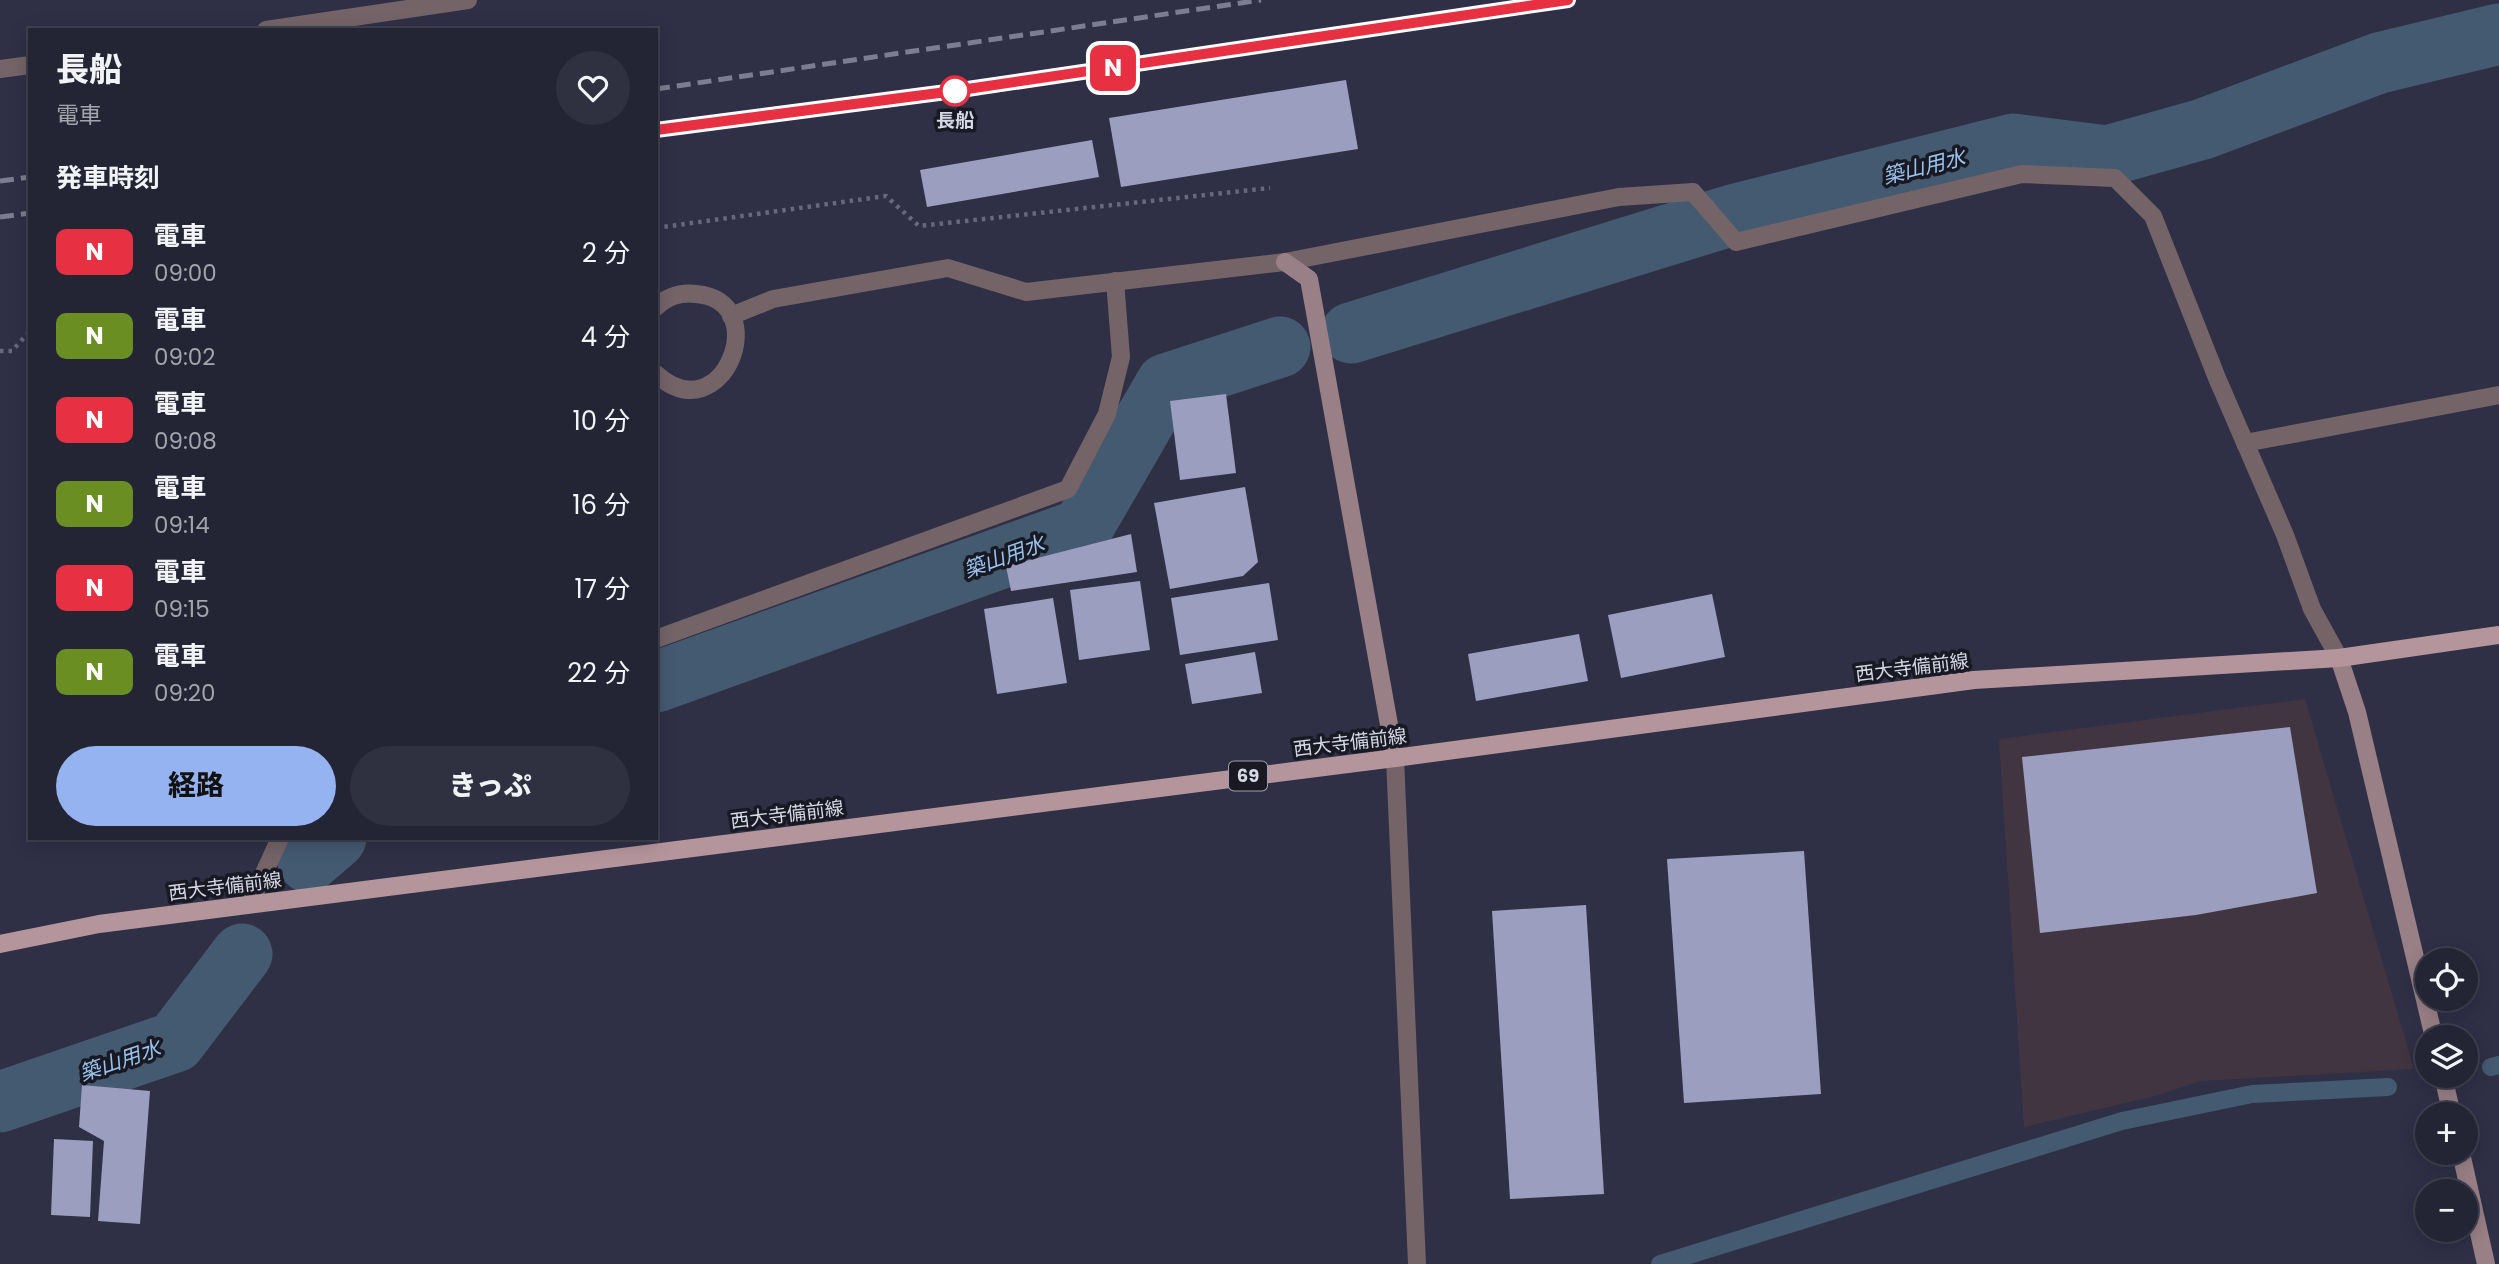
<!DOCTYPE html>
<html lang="ja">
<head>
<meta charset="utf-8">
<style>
	:root { --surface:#232434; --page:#2f3040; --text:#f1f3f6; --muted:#a3a4ac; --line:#40414f; --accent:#95b2f1 }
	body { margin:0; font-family:Poppins,"Noto Sans JP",sans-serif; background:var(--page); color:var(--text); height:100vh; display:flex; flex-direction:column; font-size:26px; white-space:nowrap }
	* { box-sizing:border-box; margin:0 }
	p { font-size:23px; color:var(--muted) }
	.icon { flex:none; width:38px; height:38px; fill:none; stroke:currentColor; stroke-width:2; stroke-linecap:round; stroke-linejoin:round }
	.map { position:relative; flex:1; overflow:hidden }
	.details { position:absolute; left:28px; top:28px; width:630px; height:812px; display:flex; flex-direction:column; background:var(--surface); border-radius:0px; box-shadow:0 4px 18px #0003,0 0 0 2px var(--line) }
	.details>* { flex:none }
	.badge { padding:0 14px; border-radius:10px; font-size:24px; line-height:46px }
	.controls { position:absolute; left:2415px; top:948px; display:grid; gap:14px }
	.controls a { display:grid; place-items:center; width:63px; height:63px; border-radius:50%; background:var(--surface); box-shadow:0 4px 18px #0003,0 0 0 2px var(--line); font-size:35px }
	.map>.badge { position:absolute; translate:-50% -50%; box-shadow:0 0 0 4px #fff }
	h2 { padding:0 28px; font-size:26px; line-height:63px }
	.round { display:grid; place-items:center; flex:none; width:74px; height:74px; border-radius:37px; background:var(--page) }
	.overview { display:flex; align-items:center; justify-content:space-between; height:119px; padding:0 28px }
	h1 { font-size:33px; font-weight:800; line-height:52px }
	.primary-button { display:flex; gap:14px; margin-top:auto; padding:14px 28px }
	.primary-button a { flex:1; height:80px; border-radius:42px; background:var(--accent); color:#111; font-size:28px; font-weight:800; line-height:80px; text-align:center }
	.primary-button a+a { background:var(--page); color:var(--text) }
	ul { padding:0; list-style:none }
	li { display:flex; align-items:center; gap:21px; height:84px; padding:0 28px }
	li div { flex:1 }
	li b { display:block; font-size:26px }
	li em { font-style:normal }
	li .badge { min-width:77px; font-weight:700; text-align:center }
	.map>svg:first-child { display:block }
	.education { fill:#423542 }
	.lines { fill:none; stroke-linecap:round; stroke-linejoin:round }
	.stream { stroke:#445a71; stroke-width:18 }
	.canal { stroke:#445a71; stroke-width:61 }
	.building { fill:#9c9ebf }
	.path { stroke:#67687c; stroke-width:4.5; stroke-dasharray:3.5 5; stroke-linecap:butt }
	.lane { stroke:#746468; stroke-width:18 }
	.street { stroke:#746468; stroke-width:18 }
	.secondary { stroke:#998086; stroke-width:18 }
	.primary { stroke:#b5959c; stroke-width:18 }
	.rail { stroke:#7c7d90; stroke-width:5; stroke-dasharray:14 7; stroke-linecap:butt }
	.line-casing { stroke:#fff; stroke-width:16 }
	.line { stroke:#e73042; stroke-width:10 }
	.stop-dot { fill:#fff; stroke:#e73042; stroke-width:3.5 }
	.labels { text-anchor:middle; stroke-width:7; stroke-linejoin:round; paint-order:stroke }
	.shield { fill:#181923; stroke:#9e9fac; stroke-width:2 }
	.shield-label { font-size:18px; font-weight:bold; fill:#d7d8e7 }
	.stop-label { font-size:19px; font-weight:bold; fill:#d7d8e7; stroke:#181923 }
	.street-label { font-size:19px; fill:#d7d8e7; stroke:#181923 }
	.water-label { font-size:21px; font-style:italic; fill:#99c3ef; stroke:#181923 }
</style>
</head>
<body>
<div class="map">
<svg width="2499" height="1264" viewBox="0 0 2499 1264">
	<rect width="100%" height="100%" fill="#2f3046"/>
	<polygon class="education" points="2305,699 2414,1069 2200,1081 2155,1096 2024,1127 1999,739"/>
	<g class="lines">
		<g class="stream">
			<polyline points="2491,1067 2499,1065"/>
			<polyline points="1660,1264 2122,1121 2252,1094 2388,1087"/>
		</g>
		<g class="canal">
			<polyline points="1351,333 1736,214 2013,144 2107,156 2203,129 2379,63 2499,34"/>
			<polyline points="656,682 1082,529 1166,384 1280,347"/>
			<polyline points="308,862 336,838"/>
			<polyline points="0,1102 175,1042 242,954"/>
		</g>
	</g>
	<g class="building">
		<polygon points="1346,80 1358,149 1121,187 1109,118"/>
		<polygon points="1092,140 1099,177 927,207 920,170"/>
		<polygon points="1226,394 1236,473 1180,480 1170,401"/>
		<polygon points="1245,487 1258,562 1243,576 1170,589 1154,503"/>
		<polygon points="1131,534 1137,572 1011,591 1006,566"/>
		<polygon points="1140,581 1150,650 1079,660 1070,590"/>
		<polygon points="1269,583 1278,640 1180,655 1171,598"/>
		<polygon points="1712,594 1725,657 1621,678 1608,615"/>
		<polygon points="1053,598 1067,683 997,694 984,609"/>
		<polygon points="1579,634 1588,681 1476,701 1468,654"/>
		<polygon points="1255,652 1262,693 1192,704 1185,664"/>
		<polygon points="2290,727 2317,893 2196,915 2040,933 2022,757"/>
		<polygon points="1804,851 1821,1094 1684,1103 1667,859"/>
		<polygon points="1586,905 1604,1194 1510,1199 1492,911"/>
		<polygon points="82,1085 150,1091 140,1224 98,1221 104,1141 79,1127"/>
		<polygon points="54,1139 93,1141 90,1217 51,1215"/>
	</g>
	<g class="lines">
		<g class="path">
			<polyline points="656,228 886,196 919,226 1270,188"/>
			<polyline points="0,351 12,351 30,331"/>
		</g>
		<g class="lane">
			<path d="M 656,307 C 668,296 680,292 696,294 C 775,300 723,435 656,374"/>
			<polyline points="731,316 773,299 948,268 1026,292 1285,262"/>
		</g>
		<g class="street">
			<polyline points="266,30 468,0"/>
			<polyline points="0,69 30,65"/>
			<polyline points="1285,262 1619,197 1693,192 1736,242 2022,174 2115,178 2153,216 2217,378 2285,535 2312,609 2339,658"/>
			<polyline points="2245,443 2499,395"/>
			<polyline points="656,639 1068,489 1107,414 1121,357 1115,281"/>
			<polyline points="1395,758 1417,1264"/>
			<polyline points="250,904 280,838"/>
		</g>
		<g class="secondary">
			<polyline points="1285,262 1309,279 1395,758"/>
			<polyline points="2339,658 2357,712 2434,1038"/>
			<polyline points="2443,1076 2452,1115"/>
			<polyline points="2461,1153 2486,1264"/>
		</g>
		<polyline class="primary" points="0,944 99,924 1395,758 1974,680 2339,658 2499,635"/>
		<g class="rail">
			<polyline points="656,89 1261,0"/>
			<polyline points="656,130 954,91 1568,0"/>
			<polyline points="0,181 30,177"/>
			<polyline points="0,217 30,213"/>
		</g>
	</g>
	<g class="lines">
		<g class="line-casing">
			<polyline id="line" points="656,130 954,91 1568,0"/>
		</g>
		<use href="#line" class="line"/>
	</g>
	<circle class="stop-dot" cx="955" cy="91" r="14"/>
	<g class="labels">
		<rect class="shield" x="1229" y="761.5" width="38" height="29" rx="5"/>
		<g class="shield-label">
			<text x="1248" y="782">69</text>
		</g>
		<g class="stop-label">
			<text x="955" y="127">長船</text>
		</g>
		<g class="street-label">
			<text transform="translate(1912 667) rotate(-7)" y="7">西大寺備前線</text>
			<text transform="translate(1350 742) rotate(-7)" y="7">西大寺備前線</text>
			<text transform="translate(787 814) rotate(-7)" y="7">西大寺備前線</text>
			<text transform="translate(225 886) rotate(-7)" y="7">西大寺備前線</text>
		</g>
		<g class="water-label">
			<text transform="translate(1924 167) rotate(-14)" y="7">築山用水</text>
			<text transform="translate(1004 557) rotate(-20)" y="7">築山用水</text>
			<text transform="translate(120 1061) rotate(-19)" y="7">築山用水</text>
		</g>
	</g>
</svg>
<div class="controls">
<a><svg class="icon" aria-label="locate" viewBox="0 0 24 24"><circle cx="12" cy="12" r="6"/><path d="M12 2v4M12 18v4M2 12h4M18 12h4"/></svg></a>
<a><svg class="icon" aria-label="layers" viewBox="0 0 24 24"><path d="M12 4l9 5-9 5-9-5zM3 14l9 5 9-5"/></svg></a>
<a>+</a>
<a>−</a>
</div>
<b class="badge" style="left:1113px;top:68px;background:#e73042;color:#fff">N</b>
<section class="details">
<div class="overview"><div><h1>長船</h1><p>電車</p></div><a class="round"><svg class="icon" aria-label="heart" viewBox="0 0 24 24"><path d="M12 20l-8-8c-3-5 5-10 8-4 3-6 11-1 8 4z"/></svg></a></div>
<h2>発車時刻</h2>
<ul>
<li><span class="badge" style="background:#e73042;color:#fff">N</span><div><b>電車</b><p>09:00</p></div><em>2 分</em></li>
<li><span class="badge" style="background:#6b8e23;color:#fff">N</span><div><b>電車</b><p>09:02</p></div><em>4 分</em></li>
<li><span class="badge" style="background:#e73042;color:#fff">N</span><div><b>電車</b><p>09:08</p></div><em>10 分</em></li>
<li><span class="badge" style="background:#6b8e23;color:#fff">N</span><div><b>電車</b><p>09:14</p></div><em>16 分</em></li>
<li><span class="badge" style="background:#e73042;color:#fff">N</span><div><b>電車</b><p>09:15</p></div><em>17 分</em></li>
<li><span class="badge" style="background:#6b8e23;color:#fff">N</span><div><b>電車</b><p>09:20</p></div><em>22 分</em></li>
</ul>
<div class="primary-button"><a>経路</a><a>きっぷ</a></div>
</section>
</div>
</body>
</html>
